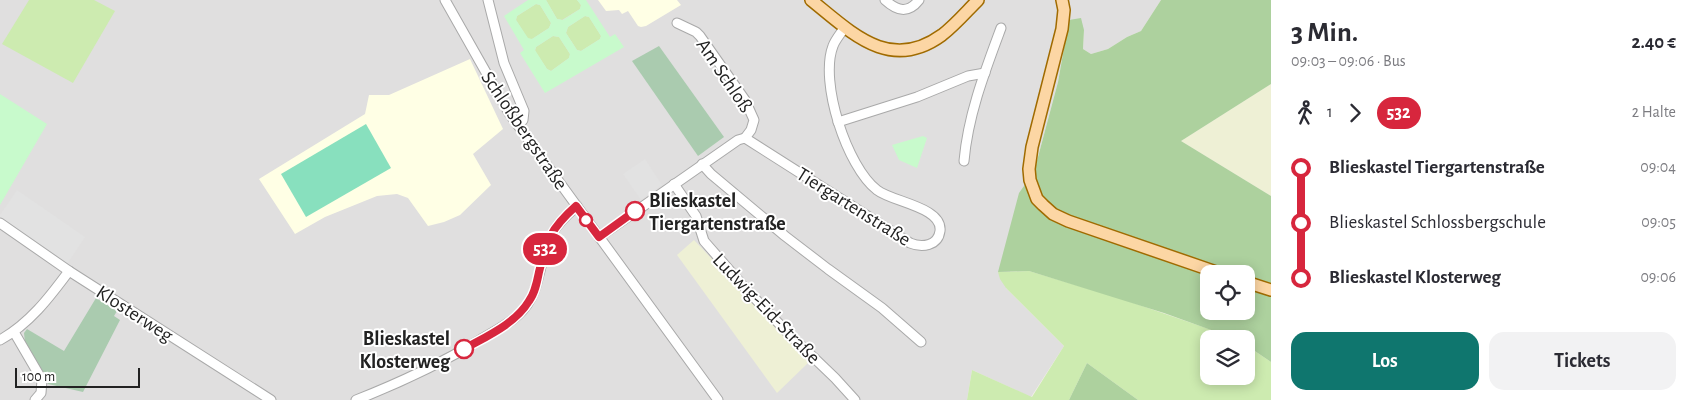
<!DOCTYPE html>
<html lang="de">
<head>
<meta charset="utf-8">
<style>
	:root { --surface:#fff; --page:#f2f2f3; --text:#2b2b33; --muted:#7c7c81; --accent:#0f766e }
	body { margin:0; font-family:"Alegreya Sans",sans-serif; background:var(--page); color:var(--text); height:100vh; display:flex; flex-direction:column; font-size:19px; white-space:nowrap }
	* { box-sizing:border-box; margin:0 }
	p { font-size:16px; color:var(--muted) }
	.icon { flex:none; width:28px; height:28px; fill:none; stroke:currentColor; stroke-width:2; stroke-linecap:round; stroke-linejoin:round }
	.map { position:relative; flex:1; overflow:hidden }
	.drawer { display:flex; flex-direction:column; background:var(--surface); width:425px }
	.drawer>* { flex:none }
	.badge { padding:0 10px; border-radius:16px; font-size:18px; line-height:32px }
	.tools { position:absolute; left:1200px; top:265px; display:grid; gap:10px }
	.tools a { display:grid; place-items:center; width:55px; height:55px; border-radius:10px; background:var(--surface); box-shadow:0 2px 12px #0003; font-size:25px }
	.scale { position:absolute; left:15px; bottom:12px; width:125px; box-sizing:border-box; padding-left:5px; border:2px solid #222; border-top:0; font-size:14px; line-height:18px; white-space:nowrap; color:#222; -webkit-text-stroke:4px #fff; paint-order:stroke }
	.map>.badge { position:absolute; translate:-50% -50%; box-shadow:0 0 0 2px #fff }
	.legs { display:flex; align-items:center; gap:8px; height:55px; padding:0 20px; font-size:16px }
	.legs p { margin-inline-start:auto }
	.headline { display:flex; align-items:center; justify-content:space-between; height:85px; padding:0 20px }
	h1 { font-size:28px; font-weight:700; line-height:38px }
	.primary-button { display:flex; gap:10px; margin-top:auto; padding:10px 20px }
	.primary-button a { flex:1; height:58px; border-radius:15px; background:var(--accent); color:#fff; font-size:20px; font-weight:700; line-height:58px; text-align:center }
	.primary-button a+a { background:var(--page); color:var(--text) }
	ul { padding:0 20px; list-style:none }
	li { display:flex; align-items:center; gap:18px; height:55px; font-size:19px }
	li i { display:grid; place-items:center; width:8px; height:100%; margin:0 6px; background:currentColor }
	li i::after { content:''; width:12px; height:12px; margin:-6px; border:4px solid; border-radius:50%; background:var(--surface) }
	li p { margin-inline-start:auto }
	li:first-child i { background:linear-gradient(#0000 50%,currentColor 0) }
	li:last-child i { background:linear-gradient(currentColor 50%,#0000 0) }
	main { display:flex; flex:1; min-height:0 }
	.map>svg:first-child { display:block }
	.residential { fill:#e0dfdf }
	.education { fill:#ffffe5 }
	.farmland { fill:#eef0d5 }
	.grass { fill:#cdebb0 }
	.forest { fill:#add19e; fill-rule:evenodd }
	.cemetery { fill:#aacbaf }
	.park { fill:#c8facc; fill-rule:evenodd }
	.pitch { fill:#88e0be }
	.parking { fill:#e2e2e2 }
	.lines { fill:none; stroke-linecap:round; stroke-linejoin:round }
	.minor-casing { stroke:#a9a9a9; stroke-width:11 }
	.major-casing { stroke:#a06b00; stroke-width:14 }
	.minor { stroke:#fff; stroke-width:9 }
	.major { stroke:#fcd6a4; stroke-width:11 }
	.line-1-casing { stroke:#fff; stroke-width:11 }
	.line-1 { stroke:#d7263d; stroke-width:8 }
	.stop-1-dot { fill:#fff; stroke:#d7263d; stroke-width:2.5 }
	.labels { text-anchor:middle; stroke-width:4; stroke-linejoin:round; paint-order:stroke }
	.street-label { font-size:20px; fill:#222; stroke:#fff }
	.stop-label { font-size:20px; font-weight:bold; fill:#222; stroke:#fff; text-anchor:start }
</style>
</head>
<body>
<main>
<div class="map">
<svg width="1271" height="400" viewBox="0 0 1271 400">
	<rect width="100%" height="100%" fill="#f2efe9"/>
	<polygon class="residential" points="0,0 1161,0 1141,31 1127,37 1108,49 1091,54 1083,49 1084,30 1069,20 1058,82 1034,172 1006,288 1064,346 1031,397 972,370 967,400 0,400"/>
	<g class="education">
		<polygon points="598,0 677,0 681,5 646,26 641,27 638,26 628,11 622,14 619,10 606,11"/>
		<polygon points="470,59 503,129 473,154 491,185 460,215 444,222 428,226 408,198 397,194 377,196 325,217 295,234 259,179 365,114 369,95 389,95"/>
	</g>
	<g class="farmland">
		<polygon points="1271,84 1271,196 1181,141"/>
		<polygon points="694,240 809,362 777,393 677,255"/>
	</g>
	<g class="grass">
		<polygon points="29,0 94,0 115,11 73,83 2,44"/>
		<polygon points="546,0 577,0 581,5 580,9 562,20 557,19"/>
		<polygon points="536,4 540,5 551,23 549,28 532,39 528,39 516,20 517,16"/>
		<polygon points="585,16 589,17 601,36 600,39 581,51 577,50 566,33 568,27"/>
		<polygon points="553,36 559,37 570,54 569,58 551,71 547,69 535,51 536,47"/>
		<polygon points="1029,271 1119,298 1235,338 1209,339 1209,376 1246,376 1246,345 1271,362 1271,400 1138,400 1087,363 1069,400 967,400 972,370 1032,397 1064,346 1006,288 1000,279 998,272"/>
	</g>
	<g class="forest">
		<path d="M 1161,0 L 1271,0 L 1271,84 L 1181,141 L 1271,196 L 1271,362 L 1246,345 L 1246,339 L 1236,339 L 1164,313 L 1029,271 L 998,272 L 1019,193 L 1034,172 L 1058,82 L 1069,20 L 1081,18 L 1084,30 L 1083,49 L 1091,54 L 1108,49 L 1127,37 L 1141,31 ZM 1209,274 L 1246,274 L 1246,311 L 1209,311 Z"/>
		<polygon points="1087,363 1138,400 1069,400"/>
	</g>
	<g class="cemetery">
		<polygon points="659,46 724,137 698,156 632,61"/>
		<polygon points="96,298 117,311 114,316 120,320 83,392 48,384 25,343 24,333 27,329 64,351"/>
	</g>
	<g class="park">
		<path d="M 528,0 L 546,0 L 557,19 L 563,20 L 580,9 L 581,5 L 577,0 L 586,0 L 610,37 L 615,34 L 624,47 L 545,93 L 520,53 L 524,50 L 504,16 ZM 536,4 L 540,5 L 551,23 L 549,28 L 532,39 L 528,38 L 516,20 L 517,16 ZM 585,16 L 589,17 L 601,36 L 600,39 L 581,51 L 577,50 L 566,33 L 568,27 ZM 553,36 L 559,37 L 570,54 L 569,58 L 551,71 L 547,69 L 535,50 L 536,47 Z"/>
		<polygon points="0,94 47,124 0,205"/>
		<polygon points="923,136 927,138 917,168 899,160 892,145"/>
	</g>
	<polygon class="pitch" points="366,124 391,168 306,217 281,174"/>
	<g class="parking">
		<polygon points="645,159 662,185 641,200 623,174"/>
		<polygon points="17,190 85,237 65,267 0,221 0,215"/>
	</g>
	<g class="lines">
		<g class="minor-casing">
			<g id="minor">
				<polyline points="445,0 509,113 718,400"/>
				<polyline points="488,0 504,63 524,111 523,120 518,125"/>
				<path d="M 885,0 C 897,11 908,14 919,0"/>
				<polyline points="677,23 696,32 700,36 745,100 754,120 751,130 745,138"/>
				<polyline points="838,122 917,97 968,76 985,73"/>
				<path d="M 964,161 C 968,115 985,71 1001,28"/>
				<polyline points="702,164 711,174 785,236 828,269 882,308 921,342"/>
				<polyline points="674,184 696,216 704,241 746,289 785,330 835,378 855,400"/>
				<polyline points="0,223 69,271 271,400"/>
				<path d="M 599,237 L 738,140 L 745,138 L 910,243 C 922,248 938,246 940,231 C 943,207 892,202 877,190 C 847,167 819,82 833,46 C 835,40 841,33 845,27"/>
				<polyline points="14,332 42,380 41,393 35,400"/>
				<path d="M 0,340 C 29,324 49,298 69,271"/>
				<path d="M 356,400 C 399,383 440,364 480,340 C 498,329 520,319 530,300 C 536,291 537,281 540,271 C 547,239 551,228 577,206"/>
			</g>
		</g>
		<g class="major-casing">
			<g id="major">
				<path d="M 811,0 C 852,33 890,73 942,35 C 955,25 966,12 978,0"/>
				<polyline points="1062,0 1064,10 1062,29 1032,147 1029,169 1030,180 1037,199 1043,205 1053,214 1068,221 1222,274"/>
				<polyline points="1246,282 1271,290"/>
			</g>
		</g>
		<use href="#minor" class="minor"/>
		<use href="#major" class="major"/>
	</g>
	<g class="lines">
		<g class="line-1-casing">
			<path id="line-1" d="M 464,349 C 487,336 515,324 529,301 C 535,293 537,282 539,272 C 547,240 550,229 576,206 L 599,237 L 635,211"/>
		</g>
		<use href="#line-1" class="line-1"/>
	</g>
	<g class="stop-1-dot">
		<circle cx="635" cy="211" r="9"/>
		<circle cx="586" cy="220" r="6"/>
		<circle cx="464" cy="349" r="9"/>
	</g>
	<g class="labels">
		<g class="street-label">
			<text transform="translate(725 75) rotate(56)" y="7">Am Schloß</text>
			<text transform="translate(525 130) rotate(56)" y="7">Schloßbergstraße</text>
			<text transform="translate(854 206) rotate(32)" y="7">Tiergartenstraße</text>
			<text transform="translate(767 308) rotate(46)" y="7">Ludwig-Eid-Straße</text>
			<text transform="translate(135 313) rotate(33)" y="7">Klosterweg</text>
		</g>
		<g class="stop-label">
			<text x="649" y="207">Blieskastel<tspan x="649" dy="23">Tiergartenstraße</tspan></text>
			<text x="450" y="345" text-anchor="end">Blieskastel<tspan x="450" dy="23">Klosterweg</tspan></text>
		</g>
	</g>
</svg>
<div class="tools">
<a><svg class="icon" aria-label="locate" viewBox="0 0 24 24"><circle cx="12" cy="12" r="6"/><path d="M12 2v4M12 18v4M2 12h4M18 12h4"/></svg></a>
<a><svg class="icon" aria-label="layers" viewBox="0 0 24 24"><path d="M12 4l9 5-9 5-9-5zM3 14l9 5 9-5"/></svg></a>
</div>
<div class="scale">100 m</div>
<b class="badge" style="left:545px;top:249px;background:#d7263d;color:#fff">532</b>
</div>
<section class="drawer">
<div class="headline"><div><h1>3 Min.</h1><p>09:03 – 09:06 · Bus</p></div><b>2.40 €</b></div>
<div class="legs"><svg class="icon" aria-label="walk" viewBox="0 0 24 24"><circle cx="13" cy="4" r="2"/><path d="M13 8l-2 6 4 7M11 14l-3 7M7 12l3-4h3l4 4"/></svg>1<svg class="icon" aria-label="forward" viewBox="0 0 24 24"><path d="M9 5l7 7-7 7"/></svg><b class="badge" style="background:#d7263d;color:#fff">532</b><p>2 Halte</p></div>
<ul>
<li><i style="color:#d7263d"></i><b>Blieskastel Tiergartenstraße</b><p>09:04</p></li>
<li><i style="color:#d7263d"></i><span>Blieskastel Schlossbergschule</span><p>09:05</p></li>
<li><i style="color:#d7263d"></i><b>Blieskastel Klosterweg</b><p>09:06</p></li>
</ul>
<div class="primary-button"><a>Los</a><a>Tickets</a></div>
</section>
</main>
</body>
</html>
